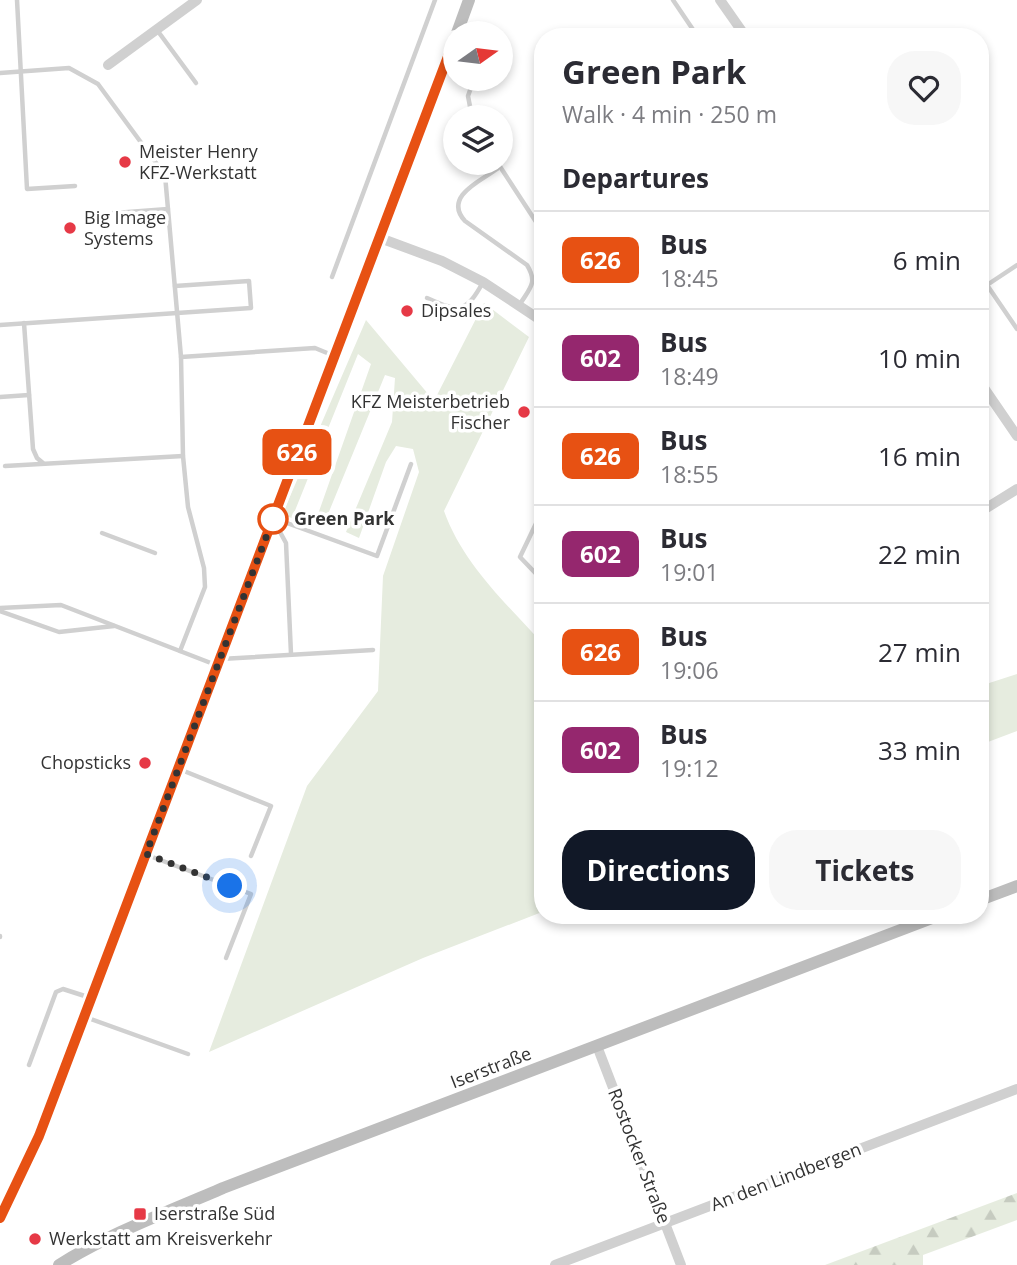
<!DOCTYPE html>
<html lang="en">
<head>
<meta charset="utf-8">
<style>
	:root { --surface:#fff; --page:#f7f7f7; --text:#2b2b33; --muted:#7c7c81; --line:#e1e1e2; --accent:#111827 }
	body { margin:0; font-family:"Open Sans",sans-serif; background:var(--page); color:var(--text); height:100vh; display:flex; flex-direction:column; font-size:26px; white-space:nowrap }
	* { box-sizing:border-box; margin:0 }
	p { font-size:23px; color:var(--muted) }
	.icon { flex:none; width:38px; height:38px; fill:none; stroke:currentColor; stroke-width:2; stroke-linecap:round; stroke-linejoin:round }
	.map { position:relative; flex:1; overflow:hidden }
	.details { position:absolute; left:534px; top:28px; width:455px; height:896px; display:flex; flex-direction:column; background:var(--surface); border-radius:28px; box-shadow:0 4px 10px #0003 }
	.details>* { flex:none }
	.badge { padding:0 14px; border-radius:10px; font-size:24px; line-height:46px }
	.needle { width:46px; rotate:76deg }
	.controls { position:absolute; left:443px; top:21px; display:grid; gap:14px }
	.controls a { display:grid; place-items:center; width:70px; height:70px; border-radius:50%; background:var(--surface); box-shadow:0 4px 10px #0003; font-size:35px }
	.you { position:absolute; width:35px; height:35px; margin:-18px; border:5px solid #fff; border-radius:50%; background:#1a73e8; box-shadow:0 0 0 10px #1a73e833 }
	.map>.badge { position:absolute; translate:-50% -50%; box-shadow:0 0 0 4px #fff }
	h2 { padding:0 28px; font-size:26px; line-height:63px }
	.round { display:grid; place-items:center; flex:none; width:74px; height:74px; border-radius:28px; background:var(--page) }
	.summary { display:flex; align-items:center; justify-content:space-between; height:119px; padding:0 28px }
	h1 { font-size:33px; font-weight:700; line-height:52px }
	.primary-button { display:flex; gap:14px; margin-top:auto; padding:14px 28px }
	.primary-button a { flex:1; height:80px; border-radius:28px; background:var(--accent); color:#fff; font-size:28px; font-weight:700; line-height:80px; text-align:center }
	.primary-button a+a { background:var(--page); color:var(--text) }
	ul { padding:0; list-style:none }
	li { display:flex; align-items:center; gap:21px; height:98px; padding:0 28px; border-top:2px solid var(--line) }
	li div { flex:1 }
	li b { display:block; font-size:26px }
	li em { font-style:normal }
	li .badge { min-width:77px; font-weight:700; text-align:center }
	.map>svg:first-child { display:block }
	.green { fill:#e6ecdf }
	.forest { fill:url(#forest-firs) }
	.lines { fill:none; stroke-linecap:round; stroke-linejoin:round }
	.lane { stroke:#d0d0d0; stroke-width:4.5 }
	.street { stroke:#d0d0d0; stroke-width:10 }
	.secondary { stroke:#bdbdbd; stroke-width:12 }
	.line-casing { stroke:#fff; stroke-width:16 }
	.line { stroke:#e75113; stroke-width:10 }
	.walk { stroke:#333; stroke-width:7; stroke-dasharray:0 12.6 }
	.poi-dot { fill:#e63946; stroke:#fff; stroke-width:2.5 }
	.stop-dot { fill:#fff; stroke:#e75113; stroke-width:3.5 }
	.labels { text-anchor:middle; stroke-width:7; stroke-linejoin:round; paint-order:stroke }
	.poi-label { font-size:18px; fill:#333; stroke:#fff; text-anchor:start }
	.stop-label { font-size:18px; font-weight:bold; fill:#333; stroke:#fff; text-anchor:start }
	.street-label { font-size:18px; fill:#333; stroke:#fff }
</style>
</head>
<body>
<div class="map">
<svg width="1017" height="1265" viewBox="0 0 1017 1265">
	<defs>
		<pattern id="forest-firs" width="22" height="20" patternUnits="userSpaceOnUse" patternTransform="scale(1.75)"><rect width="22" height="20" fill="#e6ecdf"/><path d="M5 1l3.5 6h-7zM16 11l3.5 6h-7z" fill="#c6cbc0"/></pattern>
	</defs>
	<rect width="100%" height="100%" fill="#fff"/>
	<g class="green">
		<path d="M 484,303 L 529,337 L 444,511 C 463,564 505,602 542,643 L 542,912 L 423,958 L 209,1052 L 307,786 L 378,691 L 383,576 L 419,472 L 413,449 L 396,446 L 386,462 L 359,538 L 346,532 L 392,422 L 395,378 L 385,375 L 326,519 L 317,517 L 371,364 L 358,354 L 292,518 L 282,515 L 366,320 L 434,401 Z"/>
		<polygon points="1017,674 1017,731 980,745 980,686"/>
	</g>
	<polygon class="forest" points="1017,1193 1017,1220 923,1255 923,1265 825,1265"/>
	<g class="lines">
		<g class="lane">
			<polyline points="17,0 27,189 75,186"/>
			<polyline points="673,0 698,37"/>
			<polyline points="157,30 196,83"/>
			<polyline points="0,73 69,68 98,84 165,175 181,357 183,456 188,507 204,568 205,587 180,651"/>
			<polyline points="472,117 468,96 474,79"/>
			<path d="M 499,163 L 497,169 C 480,181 443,197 465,221 L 527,265 C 538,283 530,288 520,304"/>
			<polyline points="499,165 542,231"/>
			<polyline points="88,215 168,209"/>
			<polyline points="1017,265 987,285 1017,329"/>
			<polyline points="332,277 435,0"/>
			<path d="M 427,298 C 458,312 466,314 483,282"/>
			<polyline points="24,323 33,449 37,458 43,463"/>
			<polyline points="0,325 251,308 249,281 175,286"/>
			<polyline points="181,357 315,348 332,355"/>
			<polyline points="0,397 29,395"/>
			<polyline points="5,466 183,456"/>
			<polyline points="542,511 520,557 542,580"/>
			<polyline points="276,519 377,556 411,464"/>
			<polyline points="274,521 286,543 291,654"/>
			<polyline points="102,533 155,553"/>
			<polyline points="980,552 986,573 980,584"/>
			<polyline points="0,608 61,605 216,665"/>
			<polyline points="0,611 59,632 114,626"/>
			<polyline points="221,659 373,650"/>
			<polyline points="179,769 271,806 251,856"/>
			<polyline points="147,855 251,894 226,958"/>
			<polyline points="0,937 0,936"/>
			<polyline points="85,1017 188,1054"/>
			<polyline points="29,1065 56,992 63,989 91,998"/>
		</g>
		<g class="street">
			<polyline points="720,0 746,37"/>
			<polyline points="108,65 197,0"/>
			<polyline points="380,238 442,261 483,282 542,321"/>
			<polyline points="980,382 1017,436"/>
			<polyline points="980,512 1017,489"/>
			<polyline points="597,1046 681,1265"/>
			<polyline points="555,1265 1017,1089"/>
		</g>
		<g class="secondary">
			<polyline points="457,33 469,0"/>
			<polyline points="980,900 1017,886"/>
			<polyline points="0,1218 39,1136 455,38"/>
			<path d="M 59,1265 C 110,1233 168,1212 223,1188 L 940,915"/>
		</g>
	</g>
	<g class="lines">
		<g class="line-casing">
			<polyline id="line" points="0,1218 39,1136 455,38"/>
		</g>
		<use href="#line" class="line"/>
		<polyline class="walk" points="230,886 146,854 273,519"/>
	</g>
	<g class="poi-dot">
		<circle cx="125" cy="162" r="7"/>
		<circle cx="70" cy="228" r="7"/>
		<circle cx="407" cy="311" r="7"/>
		<circle cx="524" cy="412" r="7"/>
		<circle cx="145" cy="763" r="7"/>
		<rect x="133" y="1207" width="14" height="14" rx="3.5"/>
		<circle cx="35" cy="1239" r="7"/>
	</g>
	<circle class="stop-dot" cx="273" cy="519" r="14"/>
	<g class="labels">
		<g class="poi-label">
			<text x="139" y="158">Meister Henry<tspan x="139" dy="21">KFZ-Werkstatt</tspan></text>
			<text x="84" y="224">Big Image<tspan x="84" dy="21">Systems</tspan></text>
			<text x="421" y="317">Dipsales</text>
			<text x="510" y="408" text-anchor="end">KFZ Meisterbetrieb<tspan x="510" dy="21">Fischer</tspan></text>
			<text x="131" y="769" text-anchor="end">Chopsticks</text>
			<text x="154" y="1220">Iserstraße Süd</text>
			<text x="49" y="1245">Werkstatt am Kreisverkehr</text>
		</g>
		<g class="stop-label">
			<text x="294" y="525">Green Park</text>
		</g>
		<g class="street-label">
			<text transform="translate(491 1068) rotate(-21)" y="6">Iserstraße</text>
			<text transform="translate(639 1156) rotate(69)" y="6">Rostocker Straße</text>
			<text transform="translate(786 1177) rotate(-21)" y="6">An den Lindbergen</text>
		</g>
	</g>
</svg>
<div class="controls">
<a><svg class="needle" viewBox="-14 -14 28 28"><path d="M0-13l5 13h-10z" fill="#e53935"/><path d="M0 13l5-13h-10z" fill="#7c7c81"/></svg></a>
<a><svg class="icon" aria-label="layers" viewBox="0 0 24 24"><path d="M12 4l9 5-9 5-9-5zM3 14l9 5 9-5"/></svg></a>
</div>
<div class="you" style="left:230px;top:886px"></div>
<b class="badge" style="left:297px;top:452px;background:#e75113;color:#fff">626</b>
<section class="details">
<div class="summary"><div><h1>Green Park</h1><p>Walk · 4 min · 250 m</p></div><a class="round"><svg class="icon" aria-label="heart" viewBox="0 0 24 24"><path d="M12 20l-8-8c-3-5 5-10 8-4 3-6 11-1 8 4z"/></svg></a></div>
<h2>Departures</h2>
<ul>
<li><span class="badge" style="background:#e75113;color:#fff">626</span><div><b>Bus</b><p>18:45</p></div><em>6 min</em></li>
<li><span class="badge" style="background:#95276e;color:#fff">602</span><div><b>Bus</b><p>18:49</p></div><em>10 min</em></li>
<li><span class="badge" style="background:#e75113;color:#fff">626</span><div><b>Bus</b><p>18:55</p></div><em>16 min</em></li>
<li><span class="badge" style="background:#95276e;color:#fff">602</span><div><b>Bus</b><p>19:01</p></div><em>22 min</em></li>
<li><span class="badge" style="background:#e75113;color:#fff">626</span><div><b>Bus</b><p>19:06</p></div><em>27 min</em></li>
<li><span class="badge" style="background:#95276e;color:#fff">602</span><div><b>Bus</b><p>19:12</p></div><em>33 min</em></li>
</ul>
<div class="primary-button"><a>Directions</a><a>Tickets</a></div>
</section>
</div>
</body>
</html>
